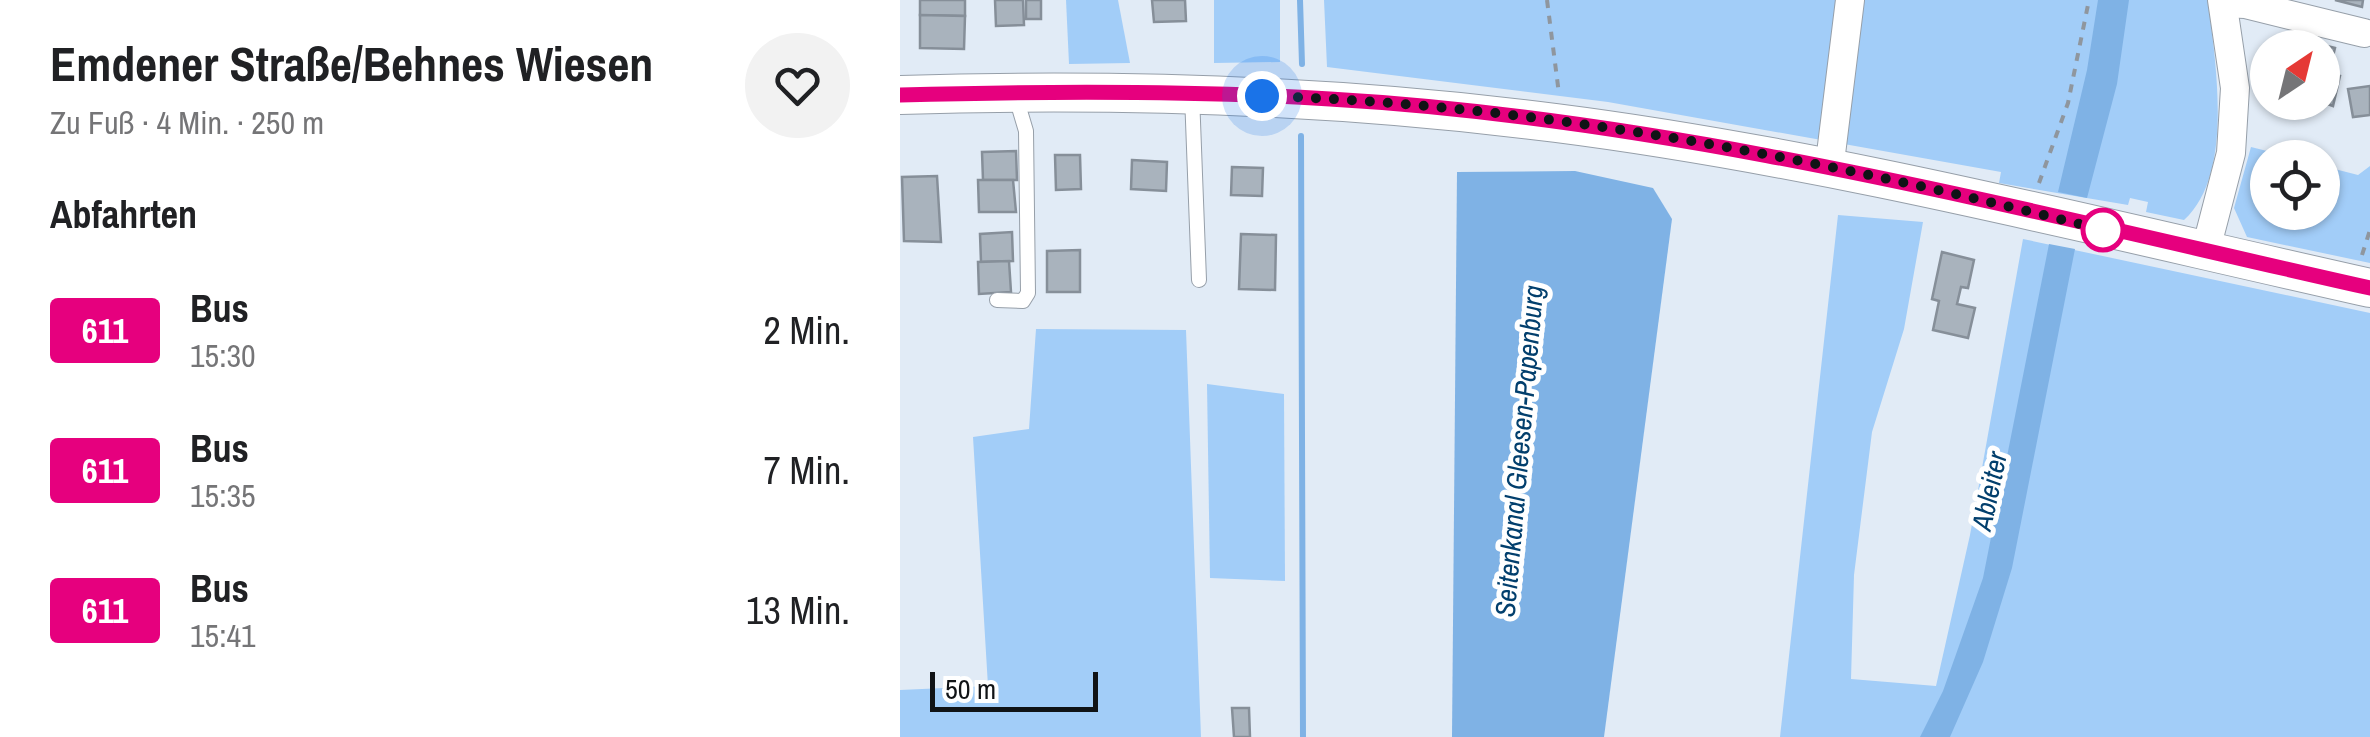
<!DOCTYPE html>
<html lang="de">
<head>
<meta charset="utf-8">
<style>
	:root { --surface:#fff; --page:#f2f2f2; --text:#202124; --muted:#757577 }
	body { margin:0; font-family:"Archivo Narrow",sans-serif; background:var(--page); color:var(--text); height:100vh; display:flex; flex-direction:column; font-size:38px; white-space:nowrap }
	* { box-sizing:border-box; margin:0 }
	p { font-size:32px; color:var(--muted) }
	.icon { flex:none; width:55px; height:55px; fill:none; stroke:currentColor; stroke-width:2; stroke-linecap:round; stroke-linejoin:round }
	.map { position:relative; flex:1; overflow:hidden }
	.panel { display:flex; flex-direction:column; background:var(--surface); width:900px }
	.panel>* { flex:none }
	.badge { padding:0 20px; border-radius:8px; font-size:35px; line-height:65px }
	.needle { width:65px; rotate:35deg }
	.buttons { position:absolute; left:1350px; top:30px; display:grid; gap:20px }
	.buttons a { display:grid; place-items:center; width:90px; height:90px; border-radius:50%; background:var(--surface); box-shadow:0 2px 8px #0004; font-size:50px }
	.scale { position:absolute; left:30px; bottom:25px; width:168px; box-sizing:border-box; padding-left:10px; border:5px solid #101316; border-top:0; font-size:28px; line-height:35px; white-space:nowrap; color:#101316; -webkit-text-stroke:8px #fff; paint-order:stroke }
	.you { position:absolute; width:50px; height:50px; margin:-25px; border:8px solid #fff; border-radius:50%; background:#1a73e8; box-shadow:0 0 0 15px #1a73e833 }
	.map>.badge { position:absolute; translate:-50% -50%; box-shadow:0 0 0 5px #fff }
	h2 { padding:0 50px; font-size:38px; line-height:90px }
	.round { display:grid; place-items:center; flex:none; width:105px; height:105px; border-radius:52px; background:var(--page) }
	.head { display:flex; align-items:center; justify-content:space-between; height:170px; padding:0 50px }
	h1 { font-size:48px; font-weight:700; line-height:75px }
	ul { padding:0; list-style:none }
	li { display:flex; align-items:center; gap:30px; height:140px; padding:0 50px }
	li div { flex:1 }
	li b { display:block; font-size:38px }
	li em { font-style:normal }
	li .badge { min-width:110px; font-weight:700; text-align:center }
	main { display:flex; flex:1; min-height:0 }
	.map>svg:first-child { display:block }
	.green { fill:#a2cdf8 }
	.water { fill:#7fb2e5 }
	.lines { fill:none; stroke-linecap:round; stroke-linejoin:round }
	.stream { stroke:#7fb2e5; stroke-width:6 }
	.building { fill:#a9b3bd; stroke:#868f99; stroke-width:2.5 }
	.lane-casing { stroke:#969fa9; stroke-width:16 }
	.street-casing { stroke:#969fa9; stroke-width:30 }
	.secondary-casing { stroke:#969fa9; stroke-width:40 }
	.path { stroke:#8f969e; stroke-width:4; stroke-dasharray:8 8; stroke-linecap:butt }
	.lane { stroke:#fff; stroke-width:14 }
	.street { stroke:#fff; stroke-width:28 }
	.secondary { stroke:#fff; stroke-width:38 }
	.line-casing { stroke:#fff; stroke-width:22 }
	.line { stroke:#e6007e; stroke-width:15 }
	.walk { stroke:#101316; stroke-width:10; stroke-dasharray:0 18 }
	.stop-dot { fill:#fff; stroke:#e6007e; stroke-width:5 }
	.labels { text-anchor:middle; stroke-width:10; stroke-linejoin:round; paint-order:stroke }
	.water-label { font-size:28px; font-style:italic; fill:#023f6d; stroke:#fff }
</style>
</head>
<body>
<main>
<section class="panel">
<div class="head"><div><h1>Emdener Straße/Behnes Wiesen</h1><p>Zu Fuß · 4 Min. · 250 m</p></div><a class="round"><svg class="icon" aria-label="heart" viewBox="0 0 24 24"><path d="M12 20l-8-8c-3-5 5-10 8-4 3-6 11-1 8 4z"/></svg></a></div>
<h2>Abfahrten</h2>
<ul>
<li><span class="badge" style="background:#e6007e;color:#fff">611</span><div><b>Bus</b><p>15:30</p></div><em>2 Min.</em></li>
<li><span class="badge" style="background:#e6007e;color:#fff">611</span><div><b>Bus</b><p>15:35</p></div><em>7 Min.</em></li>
<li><span class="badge" style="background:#e6007e;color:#fff">611</span><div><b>Bus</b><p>15:41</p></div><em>13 Min.</em></li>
</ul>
</section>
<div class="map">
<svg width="1470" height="737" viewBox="0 0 1470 737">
	<rect width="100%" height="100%" fill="#e1ebf6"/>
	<g class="green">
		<polygon points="166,0 218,0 230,63 169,64"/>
		<polygon points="314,0 380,0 380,62 314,63"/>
		<path d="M 424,0 L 1308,0 C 1315,61 1335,174 1284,220 L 1246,212 L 1248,202 L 1230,198 L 1228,205 L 1099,183 L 1101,172 L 708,102 L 427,67 Z"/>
		<polygon points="1351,147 1391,157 1368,158 1368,212 1422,212 1423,166 1458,175 1470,166 1470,263 1347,237 1334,208"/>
		<polygon points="938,215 1023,222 1004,329 972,432 954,575 951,679 1036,686 1070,535 1123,239 1470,313 1470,737 880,737"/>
		<polygon points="136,329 286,330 301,737 0,737 0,690 88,686 73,437 129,429"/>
		<polygon points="307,384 384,394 385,581 310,578"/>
	</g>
	<g class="water">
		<polygon points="1198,0 1229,0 1217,84 1187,198 1158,192 1187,70"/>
		<polygon points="675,171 753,188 772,219 704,737 552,737 557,172"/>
		<polygon points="1149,244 1175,249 1112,568 1083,662 1050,737 1020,737 1043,691 1083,578"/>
	</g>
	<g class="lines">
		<g class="stream">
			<polyline points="400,0 402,64"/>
			<polyline points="401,136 403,737"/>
		</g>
	</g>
	<g class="building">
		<polygon points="20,0 65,0 65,16 20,15"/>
		<polygon points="95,0 123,0 124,25 96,26"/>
		<rect x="126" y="0" width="15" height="19"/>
		<polygon points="252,0 285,0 286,21 254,22"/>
		<polygon points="1435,0 1463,0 1462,7"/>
		<polygon points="20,15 65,16 64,49 20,48"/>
		<polygon points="1386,36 1435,48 1429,73 1440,76 1433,106 1422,102 1422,48 1384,48"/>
		<polygon points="1470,86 1470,115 1453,117 1448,89"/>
		<polygon points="116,151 117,180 83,180 82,152"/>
		<polygon points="155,155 180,155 181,189 156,190"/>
		<polygon points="232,160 267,162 266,191 231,189"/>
		<polygon points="332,167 363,168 362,196 331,195"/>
		<polygon points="37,176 41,242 4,241 2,177"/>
		<polygon points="78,180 113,180 116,212 79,212"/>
		<polygon points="112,232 113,261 81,262 80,234"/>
		<polygon points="341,234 376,235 375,290 339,289"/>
		<polygon points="180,250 180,292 147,292 147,251"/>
		<polygon points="1042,252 1074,260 1068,288 1061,287 1057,304 1075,308 1068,338 1033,330 1039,301 1032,299"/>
		<polygon points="109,261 111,292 79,294 78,262"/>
		<polygon points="332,708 349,708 350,737 334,737"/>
	</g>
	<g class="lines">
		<g class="lane-casing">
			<g id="lane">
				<polyline points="292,95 299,280"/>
				<polyline points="97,300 123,301 128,293 126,131 115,94"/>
			</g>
		</g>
		<g class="street-casing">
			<g id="street">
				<polyline points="1323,3 1345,4 1464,33"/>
				<polyline points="929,170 950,0"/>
				<polyline points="1305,253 1331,153 1335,88 1322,0"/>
			</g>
		</g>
		<g class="secondary-casing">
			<path id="secondary" d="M 0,95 C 219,88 438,95 656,123 C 930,158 1201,228 1470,288"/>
		</g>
		<g class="path">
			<polyline points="647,0 659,94"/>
			<polyline points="1139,183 1168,103 1189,0"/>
			<polyline points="1462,255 1470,230"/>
		</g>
		<use href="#lane" class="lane"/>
		<use href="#street" class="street"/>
		<use href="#secondary" class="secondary"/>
	</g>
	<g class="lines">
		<g class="line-casing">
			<path id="line" d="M 0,95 C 143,91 288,90 430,99 C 779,119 1130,212 1470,288"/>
		</g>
		<use href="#line" class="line"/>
		<path class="walk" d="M 362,96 C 640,104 934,161 1203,230"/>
	</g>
	<circle class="stop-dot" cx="1203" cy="230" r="20"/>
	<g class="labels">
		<g class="water-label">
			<text transform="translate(619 451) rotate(-85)" y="10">Seitenkanal Gleesen-Papenburg</text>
			<text transform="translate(1089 491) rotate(-78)" y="10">Ableiter</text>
		</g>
	</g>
</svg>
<div class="buttons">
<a><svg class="needle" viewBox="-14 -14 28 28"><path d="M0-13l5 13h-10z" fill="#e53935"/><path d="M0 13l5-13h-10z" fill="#757577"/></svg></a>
<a><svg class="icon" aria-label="locate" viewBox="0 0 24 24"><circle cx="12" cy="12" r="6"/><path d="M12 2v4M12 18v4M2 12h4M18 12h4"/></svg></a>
</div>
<div class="scale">50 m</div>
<div class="you" style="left:362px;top:96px"></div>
</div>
</main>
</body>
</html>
